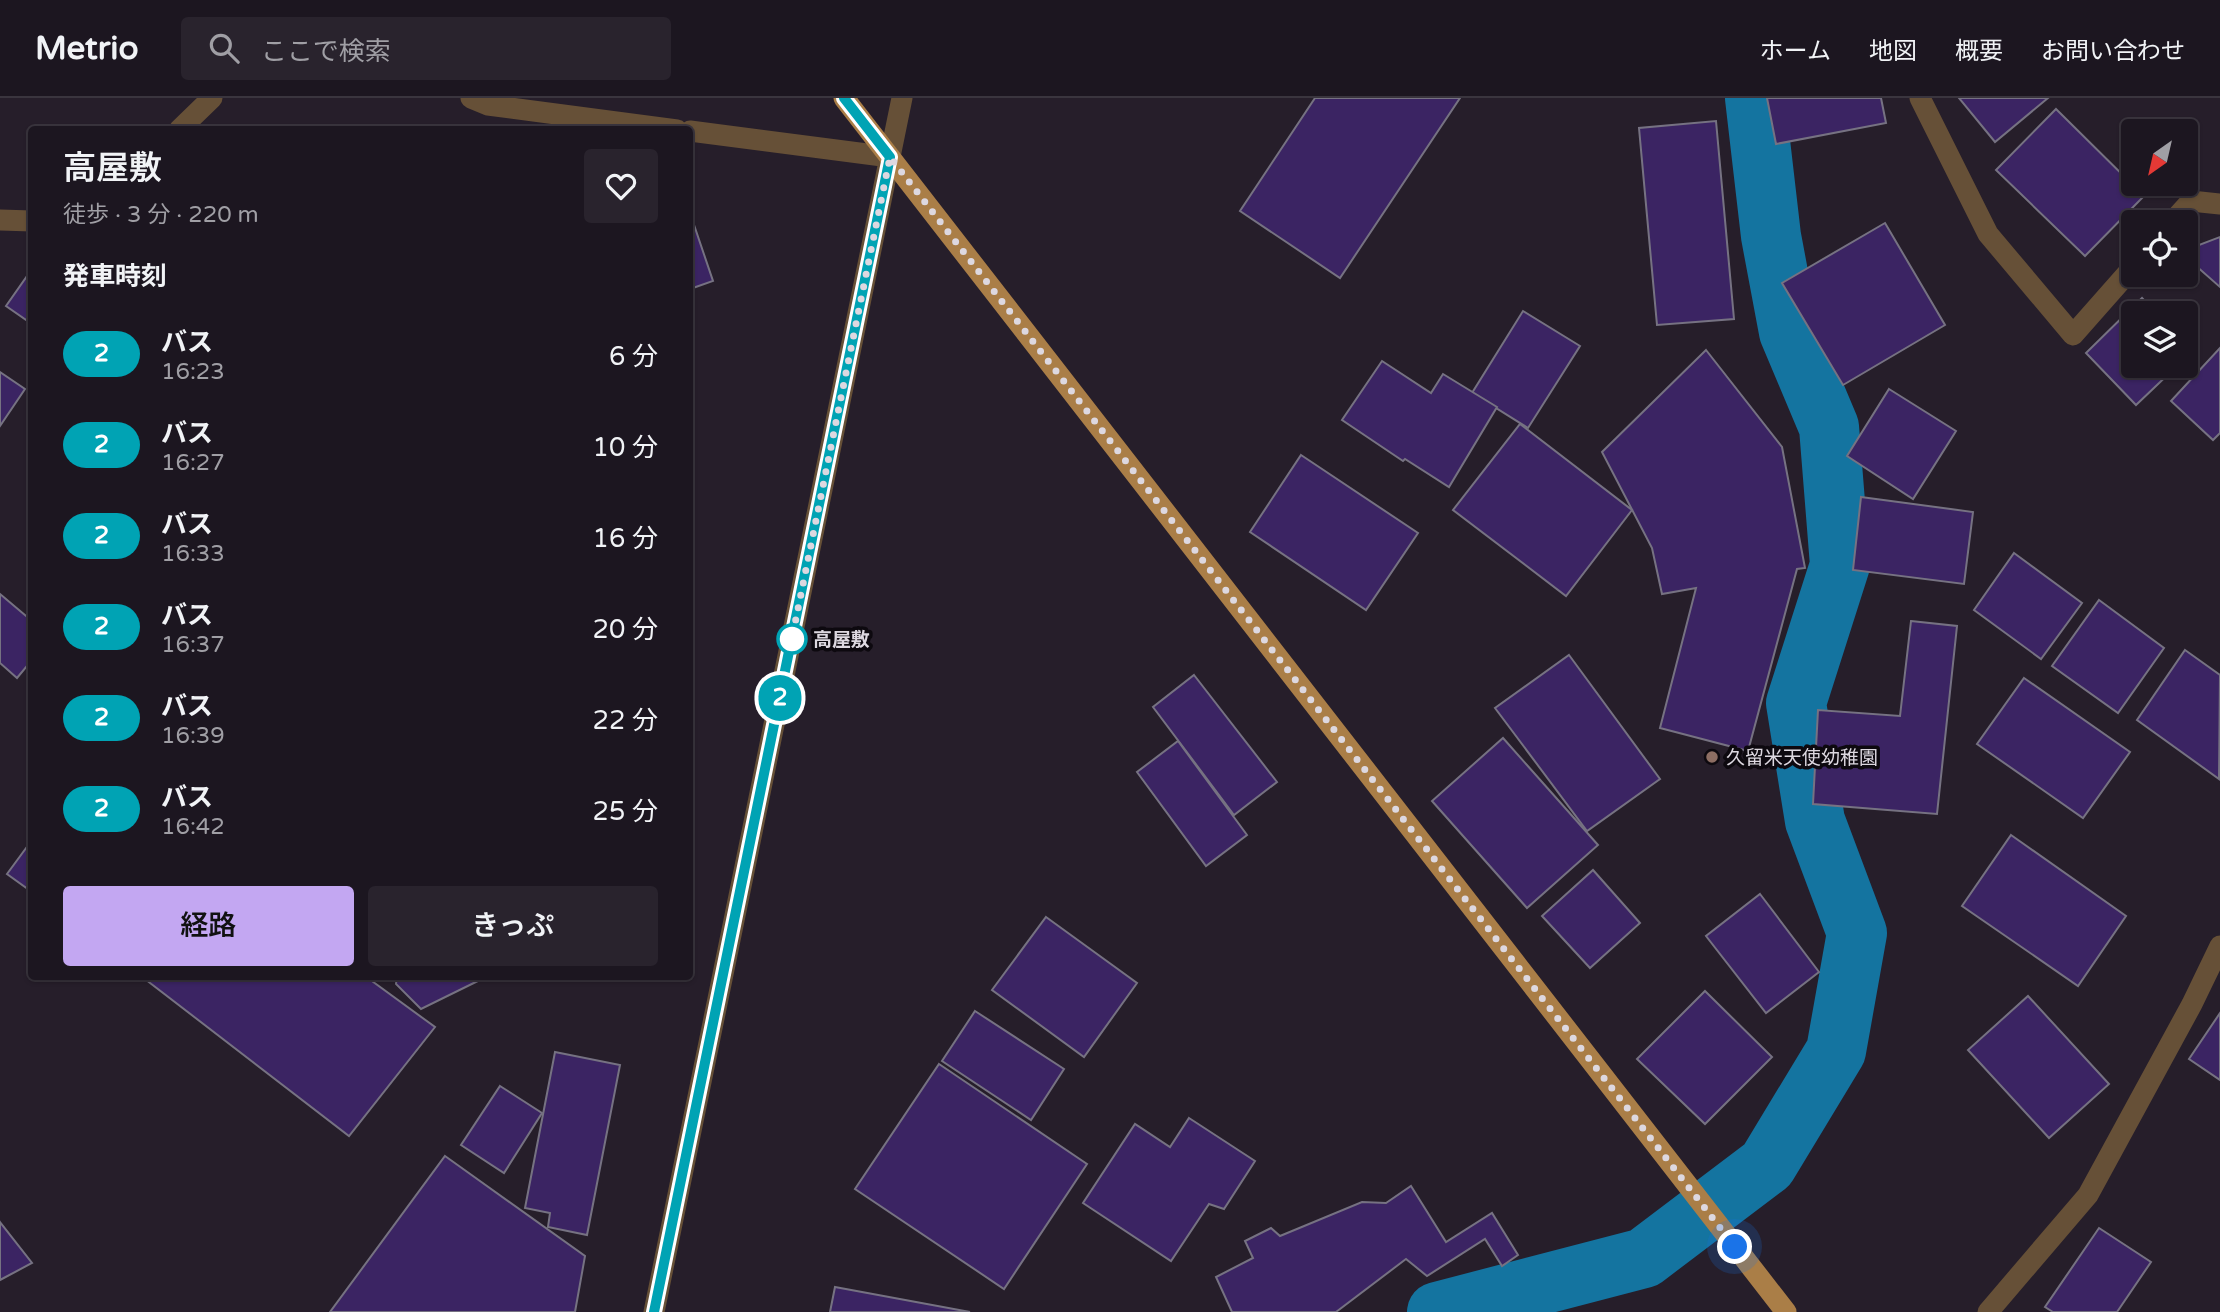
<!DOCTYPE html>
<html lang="ja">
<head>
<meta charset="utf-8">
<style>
	:root { --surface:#1c1620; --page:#29232d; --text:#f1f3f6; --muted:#a09fa5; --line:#3a353e; --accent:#c3a7f2 }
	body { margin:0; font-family:"Varela Round","Noto Sans JP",sans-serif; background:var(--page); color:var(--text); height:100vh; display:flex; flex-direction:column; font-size:26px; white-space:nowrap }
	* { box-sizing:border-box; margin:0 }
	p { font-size:23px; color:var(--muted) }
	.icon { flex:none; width:38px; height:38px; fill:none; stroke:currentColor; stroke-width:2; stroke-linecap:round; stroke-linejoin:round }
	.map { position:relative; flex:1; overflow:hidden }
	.sheet { position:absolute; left:28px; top:28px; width:665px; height:854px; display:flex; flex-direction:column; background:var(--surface); border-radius:7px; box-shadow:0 2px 5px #0004,0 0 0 2px var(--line) }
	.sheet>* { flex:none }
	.badge { padding:0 14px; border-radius:23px; font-size:24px; line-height:46px }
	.needle { width:46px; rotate:214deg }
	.controls { position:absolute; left:2121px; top:21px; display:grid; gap:14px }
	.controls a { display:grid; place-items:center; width:77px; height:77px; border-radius:7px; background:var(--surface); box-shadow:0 2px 5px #0004,0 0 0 2px var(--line); font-size:35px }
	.you { position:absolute; width:35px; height:35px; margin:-18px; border:5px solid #fff; border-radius:50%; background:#1a73e8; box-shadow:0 0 0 10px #1a73e833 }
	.map>.badge { position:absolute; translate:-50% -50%; box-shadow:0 0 0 4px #fff }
	h2 { padding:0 35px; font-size:26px; line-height:63px }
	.round { display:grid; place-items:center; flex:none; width:74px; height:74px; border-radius:7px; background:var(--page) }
	.overview { display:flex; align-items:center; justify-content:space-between; height:119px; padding:0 35px }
	h1 { font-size:33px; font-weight:600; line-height:52px }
	.action { display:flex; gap:14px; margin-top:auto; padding:14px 35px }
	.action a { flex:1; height:80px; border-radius:7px; background:var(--accent); color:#111; font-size:28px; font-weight:600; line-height:80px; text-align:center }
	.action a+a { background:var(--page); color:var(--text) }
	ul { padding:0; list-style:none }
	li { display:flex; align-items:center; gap:21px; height:91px; padding:0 35px }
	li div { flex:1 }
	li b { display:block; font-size:26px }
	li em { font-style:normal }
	li .badge { min-width:77px; font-weight:700; text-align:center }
	header { display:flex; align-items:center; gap:42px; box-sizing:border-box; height:98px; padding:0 35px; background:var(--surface); border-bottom:2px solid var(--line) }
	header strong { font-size:33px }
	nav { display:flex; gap:38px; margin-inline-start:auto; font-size:24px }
	.search { width:490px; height:63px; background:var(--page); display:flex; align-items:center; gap:18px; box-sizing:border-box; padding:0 24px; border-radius:7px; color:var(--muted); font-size:26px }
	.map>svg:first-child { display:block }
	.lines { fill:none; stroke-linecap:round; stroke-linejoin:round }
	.canal { stroke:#1474a0; stroke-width:60 }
	.building { fill:#3b2463; stroke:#767282; stroke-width:2 }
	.minor { stroke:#665037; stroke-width:21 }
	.major { stroke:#aa7e47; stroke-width:21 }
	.line-casing { stroke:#fff; stroke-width:16 }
	.line { stroke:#00a3b4; stroke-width:10 }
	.walk { stroke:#ddd8e0; stroke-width:7; stroke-dasharray:0 12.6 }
	.stop-dot { fill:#fff; stroke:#00a3b4; stroke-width:3.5 }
	.education-dot { fill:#8d6e63; stroke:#0d090f; stroke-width:2.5 }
	.labels { text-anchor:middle; stroke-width:7; stroke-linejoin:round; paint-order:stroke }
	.stop-label { font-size:19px; font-weight:bold; fill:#ddd8e0; stroke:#0d090f; text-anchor:start }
	.poi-label { font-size:19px; fill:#ddd8e0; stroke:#0d090f; text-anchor:start }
</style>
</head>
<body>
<header>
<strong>Metrio</strong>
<div class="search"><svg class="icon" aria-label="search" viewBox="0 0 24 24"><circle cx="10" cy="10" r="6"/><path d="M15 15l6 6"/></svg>ここで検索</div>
<nav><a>ホーム</a><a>地図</a><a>概要</a><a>お問い合わせ</a></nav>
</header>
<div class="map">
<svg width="2220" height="1214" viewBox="0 0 2220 1214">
	<rect width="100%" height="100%" fill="#261e2a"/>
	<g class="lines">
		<polyline class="canal" points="1437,1214 1644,1160 1767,1067 1836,953 1857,835 1815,723 1796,605 1840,467 1829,329 1789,234 1771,138 1755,0"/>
	</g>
	<g class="building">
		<polygon points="1315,0 1460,0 1340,180 1240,113"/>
		<polygon points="1767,0 1881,0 1886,25 1776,46"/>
		<polygon points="1959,0 2048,0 1995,44"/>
		<polygon points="2056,11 2144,98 2085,158 1996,72"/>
		<polygon points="1716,23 1734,221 1657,227 1639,30"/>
		<polygon points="690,115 713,183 690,191"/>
		<polygon points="1885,125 1945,227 1843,287 1782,185"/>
		<polygon points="2220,139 2220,189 2186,159 2186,152"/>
		<polygon points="32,171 32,226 6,208"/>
		<polygon points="2142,200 2156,215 2133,215 2133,268 2177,268 2136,307 2086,255"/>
		<polygon points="1523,213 1580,248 1528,330 1472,295"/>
		<polygon points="2220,250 2220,335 2213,342 2171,303"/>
		<polygon points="1706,252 1782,349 1805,470 1797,471 1748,653 1660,630 1696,490 1662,496 1652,450 1602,354"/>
		<polygon points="1382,263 1431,295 1443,276 1497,309 1449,389 1405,361 1403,363 1342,322"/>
		<polygon points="0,274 25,291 0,328"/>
		<polygon points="1889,291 1956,333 1913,401 1847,358"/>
		<polygon points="1520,326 1632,412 1566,498 1453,412"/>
		<polygon points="1301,357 1418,435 1366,512 1250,434"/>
		<polygon points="1861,399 1973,414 1964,486 1853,472"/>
		<polygon points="2014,455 2082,505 2041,561 1974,512"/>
		<polygon points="0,496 32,523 32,562 17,580 0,565"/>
		<polygon points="2099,502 2164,550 2118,615 2052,568"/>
		<polygon points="1911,523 1957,528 1937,716 1813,706 1818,612 1900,618"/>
		<polygon points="2185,552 2220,577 2219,681 2137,622"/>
		<polygon points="1569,557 1660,681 1587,733 1495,610"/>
		<polygon points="1194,577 1277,684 1234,717 1153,609"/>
		<polygon points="2024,580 2130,654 2083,720 1977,646"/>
		<polygon points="1503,640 1598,747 1527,810 1432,703"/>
		<polygon points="1178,643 1247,737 1206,768 1137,674"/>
		<polygon points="2011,737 2126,818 2078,888 1962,808"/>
		<polygon points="32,742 32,794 7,776"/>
		<polygon points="1593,772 1640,825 1590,870 1542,818"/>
		<polygon points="1760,796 1819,874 1766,915 1706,838"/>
		<polygon points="1046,819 1137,885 1084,959 992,892"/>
		<polygon points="141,878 365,878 435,929 349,1038"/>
		<polygon points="397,878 488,878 421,911 396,886"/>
		<polygon points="1705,893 1772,959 1705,1026 1637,961"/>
		<polygon points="2028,898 2109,986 2049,1040 1968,952"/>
		<polygon points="975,913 1064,971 1031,1022 942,963"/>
		<polygon points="2220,915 2220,982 2189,961"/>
		<polygon points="555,954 620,967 587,1137 548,1129 550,1115 525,1110"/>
		<polygon points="939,966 1087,1066 1004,1191 855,1091"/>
		<polygon points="500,988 542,1015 504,1075 461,1047"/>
		<polygon points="1189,1020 1255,1063 1224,1111 1209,1106 1171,1163 1083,1105 1135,1026 1170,1049"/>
		<polygon points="445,1058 585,1158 575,1214 330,1214"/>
		<polygon points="1411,1088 1446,1144 1492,1115 1518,1157 1502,1168 1485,1141 1427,1178 1406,1161 1336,1214 1232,1214 1216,1179 1253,1160 1245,1143 1271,1130 1280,1138 1362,1104 1386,1105"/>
		<polygon points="0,1124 32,1165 0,1182"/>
		<polygon points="2099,1130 2151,1164 2117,1214 2053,1214 2045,1209"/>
		<polygon points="835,1189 970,1214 830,1214"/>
	</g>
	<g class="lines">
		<g class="minor">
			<polyline points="471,0 488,7 677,32"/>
			<polyline points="1920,0 1988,136 2073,237 2133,169"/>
			<polyline points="179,32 212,0"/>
			<polyline points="690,33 890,59"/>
			<polyline points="0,122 32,123"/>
			<polyline points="2172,124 2191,103 2220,106"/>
			<polyline points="654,1214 902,0"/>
			<polyline points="1988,1214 2088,1097 2192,906 2220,848"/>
		</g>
		<polyline class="major" points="844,0 1786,1214"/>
	</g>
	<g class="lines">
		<g class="line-casing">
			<polyline id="line" points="654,1214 890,59 844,0"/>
		</g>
		<use href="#line" class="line"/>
		<polyline class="walk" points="792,541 790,550 890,59 1735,1149"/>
	</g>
	<circle class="stop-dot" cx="792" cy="541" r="14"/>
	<circle class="education-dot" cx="1712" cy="659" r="7"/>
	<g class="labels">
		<g class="stop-label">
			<text x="813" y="548">高屋敷</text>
		</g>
		<g class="poi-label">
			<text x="1726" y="666">久留米天使幼稚園</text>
		</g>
	</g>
</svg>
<div class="controls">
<a><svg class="needle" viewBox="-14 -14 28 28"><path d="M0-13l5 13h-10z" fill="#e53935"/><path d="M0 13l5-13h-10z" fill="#a09fa5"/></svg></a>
<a><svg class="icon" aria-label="locate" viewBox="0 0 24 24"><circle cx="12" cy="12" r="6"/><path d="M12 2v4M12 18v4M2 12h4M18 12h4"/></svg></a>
<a><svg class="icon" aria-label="layers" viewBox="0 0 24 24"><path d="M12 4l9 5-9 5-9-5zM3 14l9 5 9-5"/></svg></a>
</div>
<div class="you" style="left:1735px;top:1149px"></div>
<b class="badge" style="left:780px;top:600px;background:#00a3b4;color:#fff">2</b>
<section class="sheet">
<div class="overview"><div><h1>高屋敷</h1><p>徒歩 · 3 分 · 220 m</p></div><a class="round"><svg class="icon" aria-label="heart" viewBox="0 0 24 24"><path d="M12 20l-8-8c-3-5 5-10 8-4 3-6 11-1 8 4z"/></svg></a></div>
<h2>発車時刻</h2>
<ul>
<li><span class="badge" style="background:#00a3b4;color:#fff">2</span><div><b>バス</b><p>16:23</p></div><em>6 分</em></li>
<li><span class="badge" style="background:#00a3b4;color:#fff">2</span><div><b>バス</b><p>16:27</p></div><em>10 分</em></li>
<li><span class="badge" style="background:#00a3b4;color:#fff">2</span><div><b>バス</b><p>16:33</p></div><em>16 分</em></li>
<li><span class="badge" style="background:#00a3b4;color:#fff">2</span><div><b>バス</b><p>16:37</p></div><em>20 分</em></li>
<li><span class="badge" style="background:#00a3b4;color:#fff">2</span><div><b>バス</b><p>16:39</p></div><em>22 分</em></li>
<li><span class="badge" style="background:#00a3b4;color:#fff">2</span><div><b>バス</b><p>16:42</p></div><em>25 分</em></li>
</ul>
<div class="action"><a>経路</a><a>きっぷ</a></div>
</section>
</div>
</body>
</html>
